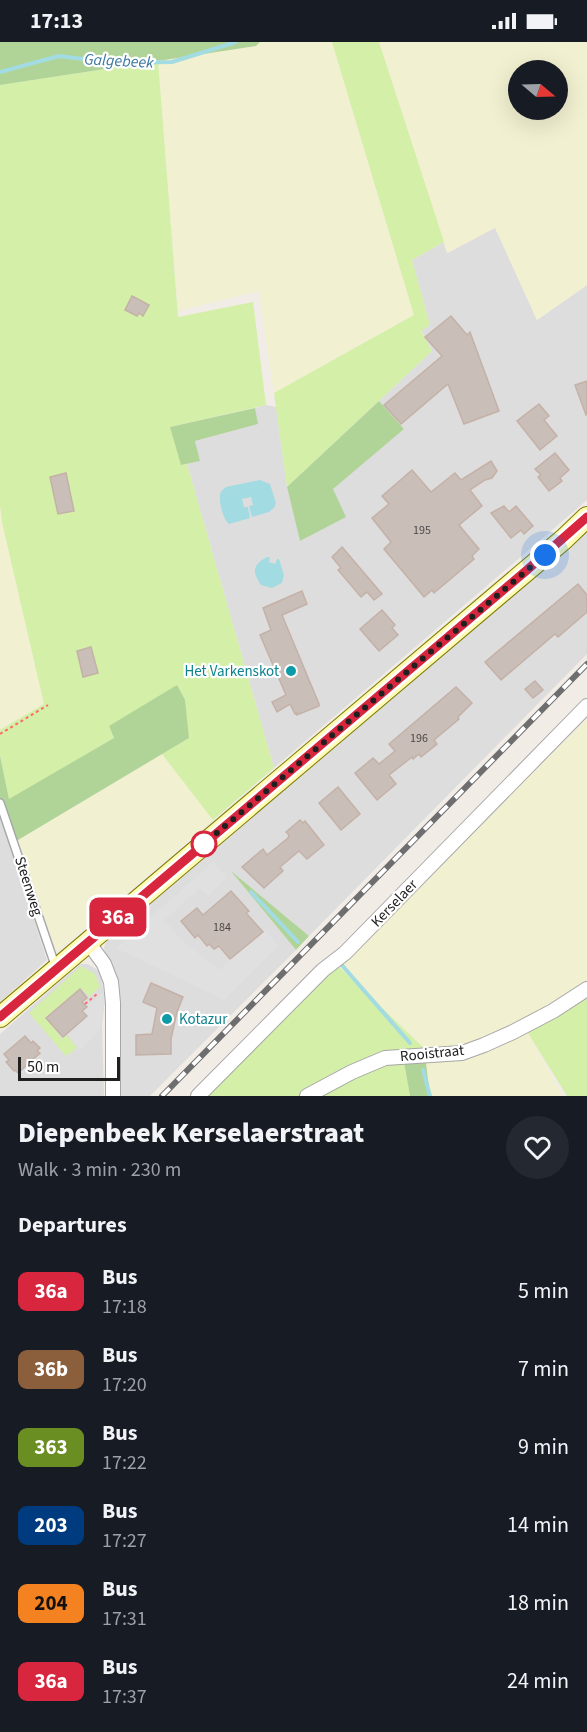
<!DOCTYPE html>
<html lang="en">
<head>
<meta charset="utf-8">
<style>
	:root { --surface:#171b24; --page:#242831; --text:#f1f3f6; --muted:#9ea1a6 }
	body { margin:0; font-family:"Source Sans 3",sans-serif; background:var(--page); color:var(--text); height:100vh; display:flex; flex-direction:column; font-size:22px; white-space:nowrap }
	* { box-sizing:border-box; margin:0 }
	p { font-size:20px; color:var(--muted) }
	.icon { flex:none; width:33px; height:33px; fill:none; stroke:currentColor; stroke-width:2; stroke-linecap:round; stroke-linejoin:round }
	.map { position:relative; height:1054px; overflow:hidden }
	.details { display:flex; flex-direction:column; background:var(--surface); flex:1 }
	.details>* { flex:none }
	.badge { padding:0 12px; border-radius:9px; font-size:21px; line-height:39px }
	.needle { width:39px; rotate:109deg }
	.fabs { position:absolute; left:508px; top:18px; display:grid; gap:12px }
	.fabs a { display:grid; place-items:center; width:60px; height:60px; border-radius:50%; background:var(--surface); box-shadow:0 6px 24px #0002; font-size:30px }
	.scale { position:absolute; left:18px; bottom:15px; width:102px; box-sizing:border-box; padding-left:6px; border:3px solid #202020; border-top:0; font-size:16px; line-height:21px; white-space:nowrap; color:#202020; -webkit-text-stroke:4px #fff; paint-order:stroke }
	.you { position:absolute; width:30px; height:30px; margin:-15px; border:4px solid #fff; border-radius:50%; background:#1a73e8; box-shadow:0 0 0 9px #1a73e833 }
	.map>.badge { position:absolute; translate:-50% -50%; box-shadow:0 0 0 3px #fff }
	h2 { padding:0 18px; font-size:22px; line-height:54px }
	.round { display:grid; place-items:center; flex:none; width:63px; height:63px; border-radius:32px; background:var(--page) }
	.summary { display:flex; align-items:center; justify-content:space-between; height:102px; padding:0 18px }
	h1 { font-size:28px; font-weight:800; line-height:45px }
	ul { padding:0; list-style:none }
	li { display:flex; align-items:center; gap:18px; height:78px; padding:0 18px }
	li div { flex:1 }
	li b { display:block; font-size:22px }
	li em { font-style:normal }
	li .badge { min-width:66px; font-weight:700; text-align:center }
	.status { display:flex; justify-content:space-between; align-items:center; height:42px; padding:0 30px; background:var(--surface); direction:ltr }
	.status svg { height:16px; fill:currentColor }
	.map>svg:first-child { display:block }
	.residential { fill:#dedddd }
	.farmland { fill:#f1f0d0; fill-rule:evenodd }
	.grass { fill:#d3efa8 }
	.forest { fill:#b0d497 }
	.parking { fill:#e0e0e0 }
	.water { fill:#a3dbe2 }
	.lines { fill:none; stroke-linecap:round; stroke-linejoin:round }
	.stream { stroke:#a3dbe2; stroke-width:4 }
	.building { fill:#cabeb8; stroke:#c4b1a7; stroke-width:1.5 }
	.lane-casing { stroke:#a7a7a7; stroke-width:10 }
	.street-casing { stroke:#a7a7a7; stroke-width:16 }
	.secondary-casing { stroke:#7e7e00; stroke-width:22 }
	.path { stroke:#ff696a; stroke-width:2; stroke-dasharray:3 3; stroke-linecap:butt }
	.lane { stroke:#fff; stroke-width:7 }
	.street { stroke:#fff; stroke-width:14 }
	.secondary { stroke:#fffbb6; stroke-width:20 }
	.rail-casing { stroke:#6e6e6e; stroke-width:6 }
	.rail { stroke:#fff; stroke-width:4; stroke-dasharray:11; stroke-linecap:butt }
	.line-casing { stroke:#fff; stroke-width:14 }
	.line { stroke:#d7263d; stroke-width:9 }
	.walk { stroke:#202020; stroke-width:6; stroke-dasharray:0 10.8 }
	.culture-dot { fill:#0f9aa8; stroke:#fff; stroke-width:2 }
	.stop-dot { fill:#fff; stroke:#d7263d; stroke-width:3 }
	.labels { text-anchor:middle; stroke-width:4.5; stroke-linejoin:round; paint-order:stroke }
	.number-label { font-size:12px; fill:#4a4846 }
	.culture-label { font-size:15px; fill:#0d838f; stroke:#fff; text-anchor:end }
	.street-label { font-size:15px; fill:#202020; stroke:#fff }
	.water-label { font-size:16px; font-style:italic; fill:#3c79a0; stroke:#fff }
</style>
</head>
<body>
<div class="status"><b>17:13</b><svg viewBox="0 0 49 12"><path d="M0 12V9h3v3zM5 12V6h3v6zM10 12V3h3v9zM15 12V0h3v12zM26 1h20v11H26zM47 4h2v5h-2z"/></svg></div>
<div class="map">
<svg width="587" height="1054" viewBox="0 0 587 1054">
	<rect width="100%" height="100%" fill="#f1ece6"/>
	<g class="residential">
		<polygon points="495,185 537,278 587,243 587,458 274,726 187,422 199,418 195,399 257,382 255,366 266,363 276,365 287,445 300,498 332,447 404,387 379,359 432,309 421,288 430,283 412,218 444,200 448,211"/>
		<polygon points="587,490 587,612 309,894 234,832 296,908 150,1054 119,1054 104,905 107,898"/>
		<polygon points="0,768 9,801 47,918 0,960"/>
		<polygon points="80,922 88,922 99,929 102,940 105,958 102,983 104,1054 0,1054 0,992"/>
	</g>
	<g class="farmland">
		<polygon points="260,0 332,0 414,273 274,351 259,249 178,269 158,19 256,4"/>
		<path d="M 379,0 L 587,0 L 587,243 L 537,278 L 495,186 L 447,211 ZM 519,28 L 558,28 L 558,68 L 519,68 Z"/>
		<polygon points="0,463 2,480 44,662 0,688"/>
		<polygon points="587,677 587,941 577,948 506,988 458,1006 427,1009 338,924"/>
		<polygon points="162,712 213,778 56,910 18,798"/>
		<polygon points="528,991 563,1054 430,1054 426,1021 449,1019 474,1013"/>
	</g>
	<g class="grass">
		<polygon points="332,0 379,0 444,200 412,218 430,283 421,289 432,309 287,445 274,351 414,273"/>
		<polygon points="158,19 178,275 253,260 266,363 170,385 182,423 187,422 274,726 213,778 162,712 189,696 109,684 114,696 9,758 0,714 0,688 44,662 2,480 0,463 0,43"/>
		<polygon points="81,924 95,932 100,945 89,955 81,946 46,975 62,997 67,993 77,1006 66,1014 29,971"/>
		<polygon points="338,924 427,1009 396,1011 302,1054 207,1054"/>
		<polygon points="587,955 587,1054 567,1054 528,991"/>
		<path d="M 404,1020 L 410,1054 L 318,1054 C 345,1039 374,1025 404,1020 Z"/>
	</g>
	<g class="forest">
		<polygon points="0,0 260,0 256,4 0,43"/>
		<polygon points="379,359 404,387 333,447 346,475 300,499 287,445"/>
		<polygon points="255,366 258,382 195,399 200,419 181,423 170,385"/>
		<polygon points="177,643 185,658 189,696 18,798 9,801 0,768 0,714 9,757 114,696 109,684"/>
		<polygon points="231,829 309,894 296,908"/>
		<polygon points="404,1020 426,1021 430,1054 410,1054"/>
	</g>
	<g class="parking">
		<polygon points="213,820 227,835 208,853 200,846 164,878 181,897 219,928 266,888 278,904 224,958 116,906"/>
		<polygon points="104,949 105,958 100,988 80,1008 67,992 87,975 82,969"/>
	</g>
	<g class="water">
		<path d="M 260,438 L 270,442 L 276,461 L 274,466 L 269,470 L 252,475 L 249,464 L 253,463 L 251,455 L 242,457 L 244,465 L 248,465 L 250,476 L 229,482 C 223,477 219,461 220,453 C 221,448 223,448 226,445 Z"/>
		<path d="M 267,515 L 270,515 L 269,520 L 275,522 L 277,517 L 279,517 L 284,533 L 282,541 L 272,546 L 261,543 C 252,530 252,523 267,515 Z"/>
	</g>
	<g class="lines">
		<g class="stream">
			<polyline points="0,30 59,14 116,21 172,20 236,0"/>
			<polyline points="251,850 298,900"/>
			<polyline points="340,921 410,1001"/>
			<polyline points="423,1028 430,1054"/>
		</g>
	</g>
	<g class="building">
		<polygon points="132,254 149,263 143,274 139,271 137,274 125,268"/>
		<polygon points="451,274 467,293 470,290 499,369 464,382 448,342 401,382 384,363 442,314 425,295"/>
		<polygon points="587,339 587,372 586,373 575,343"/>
		<polygon points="539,362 549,374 544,378 557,394 540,408 517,379"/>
		<polygon points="555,411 569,428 560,436 562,439 549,449 538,435 541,433 535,427"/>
		<polygon points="491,419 497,429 492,436 485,438 470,448 482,464 459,483 479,507 472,514 474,517 434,551 432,548 424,555 384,507 391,500 372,476 389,462 382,454 412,428 431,450 455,431 461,438"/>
		<polygon points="66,431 74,469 58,472 50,435"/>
		<polygon points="504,464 509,470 516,464 533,484 524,492 521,488 511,496 491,471"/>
		<polygon points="342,505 382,552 374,558 367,550 361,555 338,528 341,526 332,515"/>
		<polygon points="578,542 587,553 587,570 558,595 555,592 501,638 485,620"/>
		<polygon points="302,549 307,562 282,573 319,662 319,664 297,673 297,671 295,672 290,662 277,670 272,660 286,653 260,593 271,588 263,566"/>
		<polygon points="382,568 395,583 392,586 398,593 379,609 360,587"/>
		<polygon points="91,605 98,631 83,635 77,609"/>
		<polygon points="535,639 543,648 533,656 525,647"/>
		<polygon points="456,645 472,661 458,675 459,677 434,698 437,702 421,715 419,712 413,717 412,715 389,733 396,742 377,758 355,731 373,716 379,722 395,709 389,702"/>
		<polygon points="338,745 360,772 341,788 319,761"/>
		<polygon points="300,778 303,781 305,779 324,803 307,817 299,809 280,825 283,829 264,846 242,825 263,807 267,813 288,796 289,793 286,790"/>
		<polygon points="231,849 249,869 246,871 263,890 230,917 219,904 214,907 209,902 207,904 198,893 195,896 181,879 197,866 203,873"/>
		<polygon points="151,941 183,955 177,970 171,997 171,1012 136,1013 136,993 152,992 157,966 143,960"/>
		<polygon points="80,947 87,956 82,960 87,965 82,969 87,974 63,995 46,976"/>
		<polygon points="25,994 31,1001 33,999 40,1006 37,1009 40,1011 18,1031 15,1028 14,1029 6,1020 9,1018 4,1012"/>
	</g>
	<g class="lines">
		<g class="lane-casing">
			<polyline id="lane" points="0,761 55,923"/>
		</g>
		<g class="street-casing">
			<g id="street">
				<polyline points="88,900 104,922 111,940 113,961 113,1054"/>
				<polyline points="198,1054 323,928 345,911 587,664"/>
				<polyline points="307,1054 352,1030 385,1016 462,1011 484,1003 513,990 553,969 587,947"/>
			</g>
		</g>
		<g class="secondary-casing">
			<polyline id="secondary" points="0,975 564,497 587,475"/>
		</g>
		<g class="path">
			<polyline points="0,692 48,663"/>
			<polyline points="85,962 97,952"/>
		</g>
		<use href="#lane" class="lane"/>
		<use href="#street" class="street"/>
		<use href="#secondary" class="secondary"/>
		<g class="rail-casing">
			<polyline id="rail" points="162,1054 587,622"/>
		</g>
		<use href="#rail" class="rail"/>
	</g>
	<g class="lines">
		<g class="line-casing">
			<polyline id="line" points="0,975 527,528 587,475"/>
		</g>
		<use href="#line" class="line"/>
		<polyline class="walk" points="204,802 198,807 545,513"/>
	</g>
	<g class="culture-dot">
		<circle cx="291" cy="629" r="6"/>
		<circle cx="167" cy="977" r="6"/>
	</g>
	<circle class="stop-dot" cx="204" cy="802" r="12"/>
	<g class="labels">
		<g class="number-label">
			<text x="422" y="492">195</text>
			<text x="419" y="700">196</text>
			<text x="222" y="889">184</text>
		</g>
		<g class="culture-label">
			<text x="279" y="634">Het Varkenskot</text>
			<text x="179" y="982" text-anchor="start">Kotazur</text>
		</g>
		<g class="street-label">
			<text transform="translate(29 844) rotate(72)" y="5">Steenweg</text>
			<text transform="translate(394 861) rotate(-46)" y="5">Kerselaer</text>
			<text transform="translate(432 1011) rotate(-6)" y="5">Rooistraat</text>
		</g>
		<g class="water-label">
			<text transform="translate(119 18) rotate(3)" y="6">Galgebeek</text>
		</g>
	</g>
</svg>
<div class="fabs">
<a><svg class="needle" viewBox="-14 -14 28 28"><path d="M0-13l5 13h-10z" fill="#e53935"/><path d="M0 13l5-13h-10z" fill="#9ea1a6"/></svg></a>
</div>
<div class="scale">50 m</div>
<div class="you" style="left:545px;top:513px"></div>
<b class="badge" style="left:118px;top:875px;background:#d7263d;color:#fff">36a</b>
</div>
<section class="details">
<div class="summary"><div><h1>Diepenbeek Kerselaerstraat</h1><p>Walk · 3 min · 230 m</p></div><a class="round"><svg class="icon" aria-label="heart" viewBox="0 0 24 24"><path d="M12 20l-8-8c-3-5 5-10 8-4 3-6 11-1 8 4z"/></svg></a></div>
<h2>Departures</h2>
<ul>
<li><span class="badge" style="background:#d7263d;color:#fff">36a</span><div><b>Bus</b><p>17:18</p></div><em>5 min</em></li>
<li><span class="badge" style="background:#8b5e3c;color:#fff">36b</span><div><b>Bus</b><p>17:20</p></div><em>7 min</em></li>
<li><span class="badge" style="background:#6b8e23;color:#fff">363</span><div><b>Bus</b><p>17:22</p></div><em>9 min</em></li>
<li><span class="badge" style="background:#003b80;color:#fff">203</span><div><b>Bus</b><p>17:27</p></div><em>14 min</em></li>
<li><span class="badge" style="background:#f58220;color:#111">204</span><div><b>Bus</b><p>17:31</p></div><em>18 min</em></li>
<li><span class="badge" style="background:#d7263d;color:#fff">36a</span><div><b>Bus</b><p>17:37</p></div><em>24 min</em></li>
</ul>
</section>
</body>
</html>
